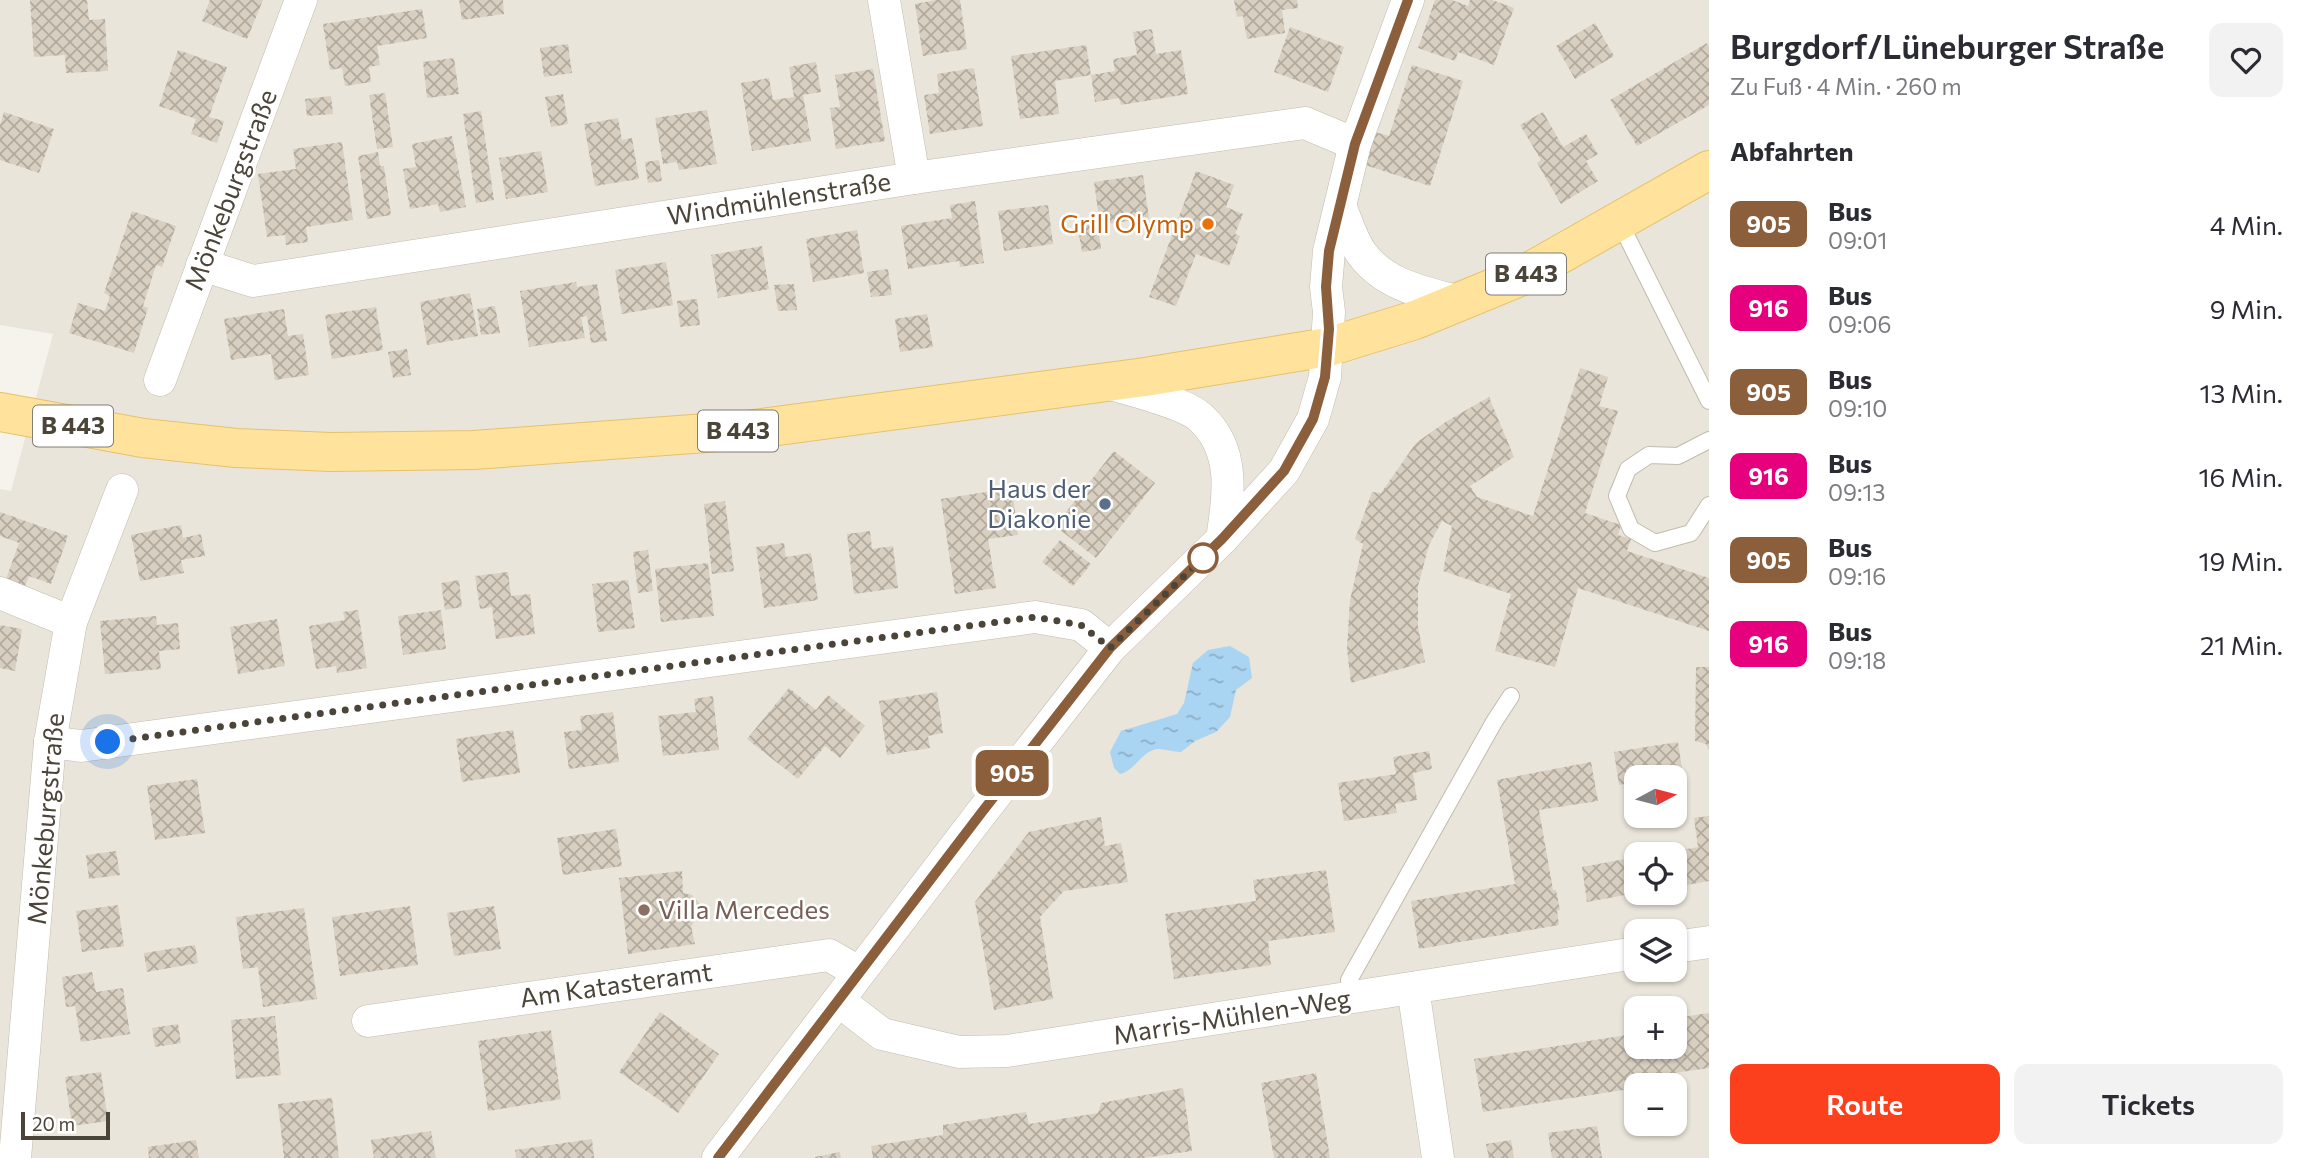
<!DOCTYPE html>
<html lang="de">
<head>
<meta charset="utf-8">
<style>
	:root { --surface:#fff; --page:#f2f2f3; --text:#2b2b33; --muted:#7c7c81; --accent:#fc3f1d }
	body { margin:0; font-family:Commissioner,sans-serif; background:var(--page); color:var(--text); height:100vh; display:flex; flex-direction:column; font-size:26px; white-space:nowrap }
	* { box-sizing:border-box; margin:0 }
	p { font-size:23px; color:var(--muted) }
	.icon { flex:none; width:38px; height:38px; fill:none; stroke:currentColor; stroke-width:2; stroke-linecap:round; stroke-linejoin:round }
	.map { position:relative; flex:1; overflow:hidden }
	.sheet { display:flex; flex-direction:column; background:var(--surface); width:595px }
	.sheet>* { flex:none }
	.badge { padding:0 14px; border-radius:10px; font-size:24px; line-height:46px }
	.needle { width:46px; rotate:83deg }
	.tools { position:absolute; left:1624px; top:765px; display:grid; gap:14px }
	.tools a { display:grid; place-items:center; width:63px; height:63px; border-radius:14px; background:var(--surface); box-shadow:0 2px 5px #0004; font-size:35px }
	.scale { position:absolute; left:21px; bottom:18px; width:89px; box-sizing:border-box; padding-left:7px; border:4px solid #4b4439; border-top:0; font-size:19px; line-height:24px; white-space:nowrap; color:#4b4439; -webkit-text-stroke:5px #fff; paint-order:stroke }
	.you { position:absolute; width:35px; height:35px; margin:-18px; border:5px solid #fff; border-radius:50%; background:#1a73e8; box-shadow:0 0 0 10px #1a73e833 }
	.map>.badge { position:absolute; translate:-50% -50%; box-shadow:0 0 0 4px #fff }
	h2 { padding:0 21px; font-size:26px; line-height:63px }
	.round { display:grid; place-items:center; flex:none; width:74px; height:74px; border-radius:14px; background:var(--page) }
	.overview { display:flex; align-items:center; justify-content:space-between; height:119px; padding:0 21px }
	h1 { font-size:33px; font-weight:600; line-height:52px }
	.cta { display:flex; gap:14px; margin-top:auto; padding:14px 21px }
	.cta a { flex:1; height:80px; border-radius:14px; background:var(--accent); color:#fff; font-size:28px; font-weight:600; line-height:80px; text-align:center }
	.cta a+a { background:var(--page); color:var(--text) }
	ul { padding:0; list-style:none }
	li { display:flex; align-items:center; gap:21px; height:84px; padding:0 21px }
	li div { flex:1 }
	li b { display:block; font-size:26px }
	li em { font-style:normal }
	li .badge { min-width:77px; font-weight:700; text-align:center }
	main { display:flex; flex:1; min-height:0 }
	.map>svg:first-child { display:block }
	.residential { fill:#eae5da; fill-rule:evenodd }
	.water { fill:url(#water-ripples) }
	.building { fill:url(#building-cross-hatch) }
	.lines { fill:none; stroke-linecap:round; stroke-linejoin:round }
	.service-casing { stroke:#c2bbae; stroke-width:18 }
	.minor-casing { stroke:#c2bbae; stroke-width:33 }
	.primary-casing { stroke:#e6c16a; stroke-width:40 }
	.service { stroke:#fff; stroke-width:16 }
	.minor { stroke:#fff; stroke-width:32 }
	.primary { stroke:#ffe39c; stroke-width:38 }
	.line-casing { stroke:#fff; stroke-width:16 }
	.line { stroke:#8b5e3c; stroke-width:10 }
	.walk { stroke:#4b4439; stroke-width:7; stroke-dasharray:0 12.6 }
	.food-dot { fill:#e8710a; stroke:#fff; stroke-width:2.5 }
	.service-dot { fill:#5c6f8a; stroke:#fff; stroke-width:2.5 }
	.stop-dot { fill:#fff; stroke:#8b5e3c; stroke-width:3.5 }
	.education-dot { fill:#8d6e63; stroke:#fff; stroke-width:2.5 }
	.labels { text-anchor:middle; stroke-width:5; stroke-linejoin:round; paint-order:stroke }
	.shield { fill:#fff; stroke:#817c74; stroke-width:2 }
	.shield-label { font-size:24px; font-weight:bold; fill:#4b4439 }
	.street-label { font-size:26px; fill:#4b4439; stroke:#fff }
	.food-label { font-size:26px; fill:#c56008; stroke:#fff; text-anchor:end }
	.service-label { font-size:26px; fill:#4e5e75; stroke:#fff; text-anchor:end }
	.education-label { font-size:26px; fill:#785e54; stroke:#fff; text-anchor:start }
</style>
</head>
<body>
<main>
<div class="map">
<svg width="1709" height="1158" viewBox="0 0 1709 1158">
	<defs>
		<pattern id="water-ripples" width="26" height="14" patternUnits="userSpaceOnUse" patternTransform="scale(1.75)"><rect width="26" height="14" fill="#a9d4f2"/><path d="M2 4q2-2 4 0t4 0M15 11q2-2 4 0t4 0" fill="none" stroke="#8caec5"/></pattern>
		<pattern id="building-cross-hatch" width="8" height="8" patternUnits="userSpaceOnUse" patternTransform="scale(1.75)"><rect width="8" height="8" fill="#d8cfc1"/><path d="M0 0l8 8M0 8l8-8" fill="none" stroke="#b1aa9e"/></pattern>
	</defs>
	<rect width="100%" height="100%" fill="#f6f3ec"/>
	<path class="residential" d="M 0,0 L 1709,0 L 1709,1158 L 0,1158 L 0,489 L 11,491 L 53,334 L 0,325 ZM 1636,777 L 1675,777 L 1675,816 L 1636,816 ZM 1636,854 L 1675,854 L 1675,892 L 1636,892 ZM 1636,931 L 1675,931 L 1675,970 L 1636,970 ZM 1636,1008 L 1675,1008 L 1675,1046 L 1636,1046 ZM 1636,1085 L 1675,1085 L 1675,1124 L 1636,1124 Z"/>
	<path class="water" d="M 1230,646 L 1249,657 L 1252,678 L 1236,690 L 1230,717 L 1216,732 L 1195,741 L 1181,752 C 1174,752 1165,749 1158,749 C 1142,750 1135,771 1120,774 L 1114,768 L 1110,752 L 1121,731 L 1177,714 L 1184,703 L 1193,663 L 1208,650 Z"/>
	<g class="building">
		<polygon points="30,0 87,0 89,20 105,19 108,71 66,73 65,55 34,57"/>
		<polygon points="210,0 263,0 247,39 202,21"/>
		<polygon points="459,0 503,0 504,14 462,20"/>
		<polygon points="936,0 960,0 967,49 923,56 915,4"/>
		<polygon points="1234,0 1297,0 1298,8 1282,10 1285,33 1247,39 1243,16 1237,17"/>
		<polygon points="1435,0 1452,0 1468,6 1470,0 1492,0 1514,8 1494,65 1458,52 1455,61 1418,48"/>
		<polygon points="422,9 427,38 377,46 380,65 369,67 371,82 345,86 342,68 330,70 323,24"/>
		<polygon points="1595,23 1614,56 1575,79 1556,46"/>
		<polygon points="1290,27 1344,47 1328,92 1274,72"/>
		<polygon points="1152,29 1156,54 1181,50 1188,94 1121,105 1119,98 1095,102 1091,75 1115,71 1113,59 1137,55 1133,32"/>
		<polygon points="1707,43 1709,47 1709,105 1637,146 1610,100"/>
		<polygon points="568,44 572,73 544,77 540,48"/>
		<polygon points="1086,45 1091,75 1055,81 1059,114 1020,119 1011,56"/>
		<polygon points="178,50 227,67 209,117 224,121 217,143 191,134 196,119 159,106"/>
		<polygon points="454,58 459,94 427,98 423,62"/>
		<polygon points="816,62 821,92 803,95 811,141 752,151 741,83 769,78 773,100 794,97 789,67"/>
		<polygon points="1412,65 1463,81 1430,186 1365,165 1375,132 1389,136"/>
		<polygon points="974,68 983,126 930,134 924,95 939,93 937,74"/>
		<polygon points="873,69 885,141 836,149 830,108 840,107 835,75"/>
		<polygon points="385,93 393,147 377,149 369,95"/>
		<polygon points="563,94 568,124 551,127 545,97"/>
		<polygon points="331,96 333,114 307,116 305,99"/>
		<polygon points="707,110 717,164 679,170 677,162 663,164 655,118"/>
		<polygon points="481,111 494,200 476,203 463,114"/>
		<polygon points="4,112 54,129 39,173 0,160 0,125"/>
		<polygon points="1543,112 1563,147 1586,134 1598,154 1586,161 1598,181 1561,204 1537,163 1541,160 1520,125"/>
		<polygon points="618,118 622,140 632,138 639,179 595,186 584,124"/>
		<polygon points="452,136 466,207 440,212 438,204 410,209 403,169 416,167 412,144"/>
		<polygon points="342,142 353,220 306,227 308,242 286,245 285,235 267,237 258,174 296,169 293,149"/>
		<polygon points="541,151 548,192 506,199 499,158"/>
		<polygon points="378,152 380,166 384,166 391,215 367,219 358,156"/>
		<polygon points="659,160 662,181 648,183 645,162"/>
		<polygon points="1196,171 1234,185 1226,207 1243,214 1235,234 1240,236 1229,266 1196,254 1176,306 1149,297"/>
		<polygon points="1143,175 1149,218 1100,225 1094,182"/>
		<polygon points="975,201 984,263 960,267 959,261 908,269 901,226 952,218 950,205"/>
		<polygon points="1048,205 1053,244 1004,251 998,211"/>
		<polygon points="132,211 176,226 162,267 156,265 143,306 148,308 134,353 69,333 78,303 105,311 110,296 104,293"/>
		<polygon points="1097,220 1101,249 1082,252 1077,223"/>
		<polygon points="857,230 864,273 813,282 806,239"/>
		<polygon points="762,246 769,289 718,298 711,255"/>
		<polygon points="666,262 673,305 622,314 615,270"/>
		<polygon points="888,269 892,295 871,297 867,272"/>
		<polygon points="576,282 577,287 597,284 607,341 591,343 587,316 581,317 585,338 529,347 520,291"/>
		<polygon points="794,284 797,310 778,311 774,285"/>
		<polygon points="470,293 478,336 427,345 420,302"/>
		<polygon points="697,299 700,325 680,327 677,301"/>
		<polygon points="495,306 500,333 481,335 477,309"/>
		<polygon points="376,307 383,350 332,359 325,315"/>
		<polygon points="284,309 288,336 303,334 309,375 275,380 271,354 231,360 224,319"/>
		<polygon points="927,314 933,347 900,352 895,319"/>
		<polygon points="407,349 411,375 393,378 388,352"/>
		<polygon points="1580,368 1608,377 1599,406 1618,411 1585,513 1621,525 1618,535 1631,539 1627,551 1709,578 1709,631 1578,588 1555,667 1495,651 1511,594 1443,571 1452,526 1442,521 1429,545 1418,586 1418,627 1425,662 1351,683 1347,649 1350,600 1363,544 1355,539 1372,492 1381,493 1416,443 1447,421 1489,397 1514,457 1470,486 1477,497 1533,516"/>
		<polygon points="1114,451 1155,483 1096,558 1055,526"/>
		<polygon points="1012,488 1018,535 988,539 996,588 955,594 941,499"/>
		<polygon points="725,501 734,571 712,574 704,504"/>
		<polygon points="0,512 68,536 51,584 29,576 25,586 6,579 19,543 0,536"/>
		<polygon points="181,525 183,538 201,534 205,556 181,560 184,573 140,581 131,535"/>
		<polygon points="870,531 872,549 893,546 898,588 854,594 847,534"/>
		<polygon points="1060,540 1091,564 1073,586 1042,562"/>
		<polygon points="784,543 786,557 811,553 818,600 764,608 756,547"/>
		<polygon points="648,550 653,591 638,593 633,552"/>
		<polygon points="708,563 714,616 661,622 655,569"/>
		<polygon points="508,572 511,596 530,594 535,634 496,639 492,607 480,609 475,576"/>
		<polygon points="459,580 462,607 445,610 441,583"/>
		<polygon points="628,580 635,628 598,632 592,584"/>
		<polygon points="358,610 367,668 337,673 336,666 316,669 309,626 345,620 343,612"/>
		<polygon points="441,610 446,649 403,655 398,616"/>
		<polygon points="156,616 157,625 178,623 180,649 159,651 161,669 105,674 100,621"/>
		<polygon points="277,619 285,666 238,674 230,627"/>
		<polygon points="0,625 22,629 15,671 0,668"/>
		<polygon points="1696,667 1709,667 1709,751 1706,744 1695,741"/>
		<polygon points="789,688 816,710 828,695 865,726 840,758 825,746 798,779 747,739"/>
		<polygon points="937,692 943,733 928,736 930,748 887,755 879,701"/>
		<polygon points="713,696 719,750 663,756 658,716 696,712 694,699"/>
		<polygon points="613,712 619,762 569,769 564,732 582,730 580,716"/>
		<polygon points="513,730 520,773 462,782 456,739"/>
		<polygon points="1678,742 1683,775 1636,777 1636,782 1619,785 1614,752"/>
		<polygon points="1429,751 1432,769 1413,773 1417,800 1395,804 1397,813 1344,821 1338,783 1396,774 1393,757"/>
		<polygon points="1591,762 1598,801 1539,810 1553,890 1556,890 1560,910 1557,911 1559,925 1419,949 1411,901 1515,884 1497,780"/>
		<polygon points="197,779 205,833 155,840 147,786"/>
		<polygon points="1709,816 1709,881 1675,887 1675,854 1665,853 1698,847 1694,818"/>
		<polygon points="1101,817 1105,846 1121,843 1128,882 1064,891 1040,917 1053,999 994,1010 975,902 1029,832"/>
		<polygon points="616,829 622,866 563,875 557,838"/>
		<polygon points="116,851 120,875 89,879 86,855"/>
		<polygon points="1636,857 1636,893 1587,902 1582,867"/>
		<polygon points="1326,870 1335,932 1268,941 1271,965 1174,979 1165,914 1256,901 1253,880"/>
		<polygon points="682,871 683,893 692,895 700,904 700,915 691,926 695,944 628,954 619,878"/>
		<polygon points="118,905 124,946 82,952 76,911"/>
		<polygon points="410,906 418,965 340,976 332,917"/>
		<polygon points="494,906 501,949 454,956 447,913"/>
		<polygon points="304,908 317,999 263,1007 258,967 243,969 236,917"/>
		<polygon points="195,945 198,963 147,972 144,953"/>
		<polygon points="92,972 96,992 123,988 130,1034 81,1042 75,1006 66,1007 62,977"/>
		<polygon points="660,1012 719,1054 678,1113 619,1072"/>
		<polygon points="1709,1013 1709,1068 1640,1078 1641,1085 1636,1085 1636,1088 1483,1112 1474,1059 1633,1034 1631,1025 1636,1024 1636,1046 1675,1046 1675,1018"/>
		<polygon points="275,1016 281,1075 236,1079 231,1020"/>
		<polygon points="178,1024 181,1043 155,1047 152,1028"/>
		<polygon points="551,1030 561,1099 488,1111 478,1041"/>
		<polygon points="101,1072 108,1121 72,1126 65,1077"/>
		<polygon points="1316,1073 1330,1158 1274,1158 1261,1083"/>
		<polygon points="1183,1088 1192,1151 1143,1158 873,1158 871,1146 943,1135 943,1125 1026,1112 1029,1124 1098,1113 1101,1103"/>
		<polygon points="332,1098 339,1158 284,1158 278,1104"/>
		<polygon points="1597,1126 1602,1158 1552,1158 1548,1133"/>
		<polygon points="431,1131 436,1158 374,1158 371,1140"/>
		<polygon points="592,1139 594,1158 516,1158 515,1150"/>
		<polygon points="196,1140 199,1158 149,1158 148,1147"/>
		<polygon points="1511,1140 1514,1158 1489,1158 1486,1144"/>
		<polygon points="840,1152 841,1158 815,1158 815,1157"/>
	</g>
	<g class="lines">
		<g class="service-casing">
			<g id="service">
				<polyline points="1619,221 1709,401"/>
				<polyline points="1709,440 1678,456 1649,455 1628,469 1617,496 1631,529 1655,543 1691,533 1709,505"/>
				<polyline points="1352,998 1349,980 1494,722 1511,696"/>
			</g>
		</g>
		<g class="minor-casing">
			<g id="minor">
				<polyline points="884,0 914,178"/>
				<path d="M 1341,208 C 1347,222 1352,241 1362,254 C 1386,286 1423,292 1460,302"/>
				<polyline points="202,265 253,281 914,178 1305,123 1355,144"/>
				<polyline points="160,380 301,0"/>
				<path d="M 1108,383 C 1130,390 1183,402 1200,417 C 1236,449 1229,496 1222,539"/>
				<polyline points="0,593 71,622"/>
				<polyline points="50,742 81,746 1035,617 1081,625 1110,648"/>
				<polyline points="1675,947 1709,942"/>
				<polyline points="1413,988 1438,1158"/>
				<polyline points="839,1001 882,1034 959,1052 1007,1051 1636,953"/>
				<polyline points="368,1021 829,955 858,972"/>
				<polyline points="15,1158 50,742 71,622 122,490"/>
				<polyline points="718,1158 982,812 1110,648 1222,539 1284,471 1313,419 1325,377 1329,312 1326,287 1329,251 1355,144 1408,0"/>
			</g>
		</g>
		<g class="primary-casing">
			<polyline id="primary" points="0,412 143,438 236,448 331,452 474,450 747,430 1145,377 1328,347 1415,320 1522,276 1709,170"/>
		</g>
		<use href="#service" class="service"/>
		<use href="#minor" class="minor"/>
		<use href="#primary" class="primary"/>
	</g>
	<g class="lines">
		<g class="line-casing">
			<polyline id="line" points="718,1158 982,812 1110,648 1222,539 1284,471 1313,419 1325,377 1329,329 1326,287 1329,251 1355,144 1408,0"/>
		</g>
		<use href="#line" class="line"/>
		<polyline class="walk" points="108,742 1035,617 1081,625 1110,648 1206,555 1203,558"/>
	</g>
	<circle class="food-dot" cx="1208" cy="224" r="7"/>
	<circle class="service-dot" cx="1105" cy="504" r="7"/>
	<circle class="stop-dot" cx="1203" cy="558" r="14"/>
	<circle class="education-dot" cx="644" cy="910" r="7"/>
	<g class="labels">
		<g class="shield">
			<rect x="1486" y="253.5" width="80" height="41" rx="5"/>
			<rect x="33" y="405.5" width="80" height="41" rx="5"/>
			<rect x="698" y="410.5" width="80" height="41" rx="5"/>
		</g>
		<g class="shield-label">
			<text x="1526" y="282">B 443</text>
			<text x="73" y="434">B 443</text>
			<text x="738" y="439">B 443</text>
		</g>
		<g class="street-label">
			<text transform="translate(231 190) rotate(-69)" y="9">Mönkeburgstraße</text>
			<text transform="translate(779 199) rotate(-9)" y="9">Windmühlenstraße</text>
			<text transform="translate(46 819) rotate(-85)" y="9">Mönkeburgstraße</text>
			<text transform="translate(616 985) rotate(-8)" y="9">Am Katasteramt</text>
			<text transform="translate(1232 1017) rotate(-9)" y="9">Marris-Mühlen-Weg</text>
		</g>
		<g class="food-label">
			<text x="1194" y="233">Grill Olymp</text>
		</g>
		<g class="service-label">
			<text x="1091" y="498">Haus der<tspan x="1091" dy="30">Diakonie</tspan></text>
		</g>
		<g class="education-label">
			<text x="658" y="919">Villa Mercedes</text>
		</g>
	</g>
</svg>
<div class="tools">
<a><svg class="needle" viewBox="-14 -14 28 28"><path d="M0-13l5 13h-10z" fill="#e53935"/><path d="M0 13l5-13h-10z" fill="#7c7c81"/></svg></a>
<a><svg class="icon" aria-label="locate" viewBox="0 0 24 24"><circle cx="12" cy="12" r="6"/><path d="M12 2v4M12 18v4M2 12h4M18 12h4"/></svg></a>
<a><svg class="icon" aria-label="layers" viewBox="0 0 24 24"><path d="M12 4l9 5-9 5-9-5zM3 14l9 5 9-5"/></svg></a>
<a>+</a>
<a>−</a>
</div>
<div class="scale">20 m</div>
<div class="you" style="left:108px;top:742px"></div>
<b class="badge" style="left:1012px;top:773px;background:#8b5e3c;color:#fff">905</b>
</div>
<section class="sheet">
<div class="overview"><div><h1>Burgdorf/Lüneburger Straße</h1><p>Zu Fuß · 4 Min. · 260 m</p></div><a class="round"><svg class="icon" aria-label="heart" viewBox="0 0 24 24"><path d="M12 20l-8-8c-3-5 5-10 8-4 3-6 11-1 8 4z"/></svg></a></div>
<h2>Abfahrten</h2>
<ul>
<li><span class="badge" style="background:#8b5e3c;color:#fff">905</span><div><b>Bus</b><p>09:01</p></div><em>4 Min.</em></li>
<li><span class="badge" style="background:#e6007e;color:#fff">916</span><div><b>Bus</b><p>09:06</p></div><em>9 Min.</em></li>
<li><span class="badge" style="background:#8b5e3c;color:#fff">905</span><div><b>Bus</b><p>09:10</p></div><em>13 Min.</em></li>
<li><span class="badge" style="background:#e6007e;color:#fff">916</span><div><b>Bus</b><p>09:13</p></div><em>16 Min.</em></li>
<li><span class="badge" style="background:#8b5e3c;color:#fff">905</span><div><b>Bus</b><p>09:16</p></div><em>19 Min.</em></li>
<li><span class="badge" style="background:#e6007e;color:#fff">916</span><div><b>Bus</b><p>09:18</p></div><em>21 Min.</em></li>
</ul>
<div class="cta"><a>Route</a><a>Tickets</a></div>
</section>
</main>
</body>
</html>
